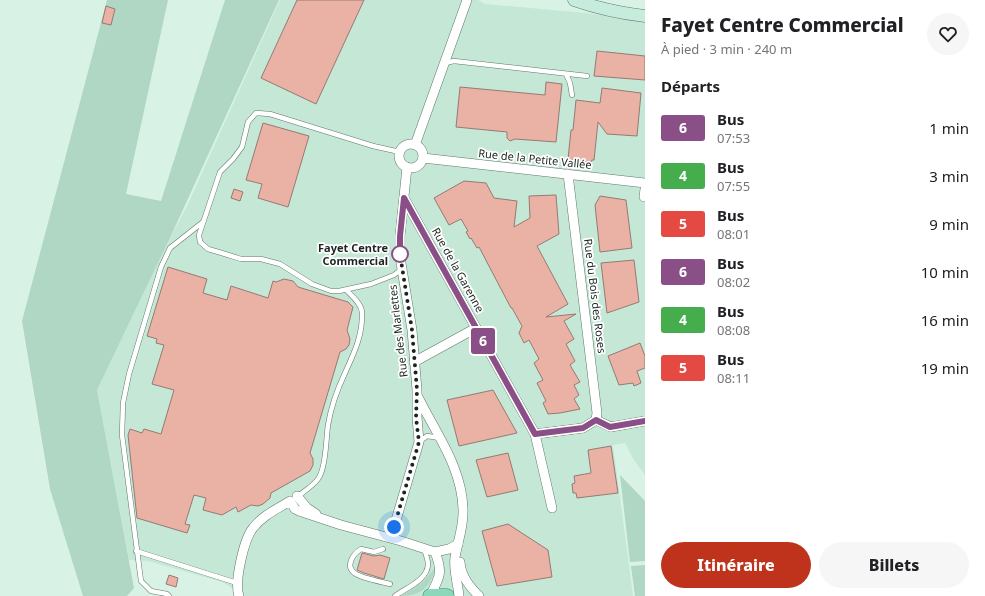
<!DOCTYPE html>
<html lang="fr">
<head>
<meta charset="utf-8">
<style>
	:root { --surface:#fff; --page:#f6f6f6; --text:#202124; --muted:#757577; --accent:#bf331d }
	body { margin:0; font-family:"Noto Sans",sans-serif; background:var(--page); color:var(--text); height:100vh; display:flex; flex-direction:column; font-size:15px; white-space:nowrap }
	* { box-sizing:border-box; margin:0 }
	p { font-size:13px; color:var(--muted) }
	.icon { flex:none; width:22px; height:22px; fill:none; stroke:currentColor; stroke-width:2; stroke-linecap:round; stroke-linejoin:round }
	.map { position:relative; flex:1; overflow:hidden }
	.sheet { display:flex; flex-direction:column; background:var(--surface); width:340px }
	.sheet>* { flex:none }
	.badge { padding:0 8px; border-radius:3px; font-size:14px; line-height:26px }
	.you { position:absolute; width:20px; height:20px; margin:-10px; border:3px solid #fff; border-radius:50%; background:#1a73e8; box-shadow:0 0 0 6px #1a73e833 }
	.map>.badge { position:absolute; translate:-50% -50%; box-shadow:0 0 0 2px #fff }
	h2 { padding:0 16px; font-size:15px; line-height:36px }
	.round { display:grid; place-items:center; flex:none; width:42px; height:42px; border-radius:21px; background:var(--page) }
	.overview { display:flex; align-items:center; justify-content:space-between; height:68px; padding:0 16px }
	h1 { font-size:19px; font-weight:800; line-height:30px }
	.primary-button { display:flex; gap:8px; margin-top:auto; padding:8px 16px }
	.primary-button a { flex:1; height:46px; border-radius:24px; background:var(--accent); color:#fff; font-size:16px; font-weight:800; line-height:46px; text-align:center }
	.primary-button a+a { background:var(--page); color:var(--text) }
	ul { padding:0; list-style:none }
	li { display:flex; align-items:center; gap:12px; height:48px; padding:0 16px }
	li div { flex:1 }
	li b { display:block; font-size:15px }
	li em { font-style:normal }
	li .badge { min-width:44px; font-weight:700; text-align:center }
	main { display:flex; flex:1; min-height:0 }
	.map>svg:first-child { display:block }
	.built { fill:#c5e7d5 }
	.green { fill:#b0d7c3 }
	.building { fill:#eab1a5; stroke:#957a75 }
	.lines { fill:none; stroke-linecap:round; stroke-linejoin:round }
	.service-casing { stroke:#60786c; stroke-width:5.5 }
	.minor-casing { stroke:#60786c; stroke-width:10 }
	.secondary-casing { stroke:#60786c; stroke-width:13 }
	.primary-casing { stroke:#318866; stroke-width:15 }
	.service { stroke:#fff; stroke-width:4.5 }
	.minor { stroke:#fff; stroke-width:9 }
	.secondary { stroke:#c5ecdc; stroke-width:12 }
	.primary { stroke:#8bd8ba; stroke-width:14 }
	.line-casing { stroke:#fff; stroke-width:9 }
	.line { stroke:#8a4f87; stroke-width:6 }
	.walk { stroke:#1b2520; stroke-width:4; stroke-dasharray:0 7.2 }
	.stop-dot { fill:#fff; stroke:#8a4f87; stroke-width:2 }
	.labels { text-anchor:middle; stroke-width:3.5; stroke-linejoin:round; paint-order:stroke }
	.street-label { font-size:11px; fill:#1b2520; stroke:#fff }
	.stop-label { font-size:11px; font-weight:bold; fill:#1b2520; stroke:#fff; text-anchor:end }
</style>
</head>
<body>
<main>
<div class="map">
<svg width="645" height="596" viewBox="0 0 645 596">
	<rect width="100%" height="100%" fill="#d8f3e5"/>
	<polygon class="built" points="280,0 478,0 485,4 586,13 645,21 645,475 634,460 625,443 613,445 633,596 239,596 237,591 222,582 148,561 129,560 97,390 169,240 187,206"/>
	<g class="green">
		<polygon points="107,0 168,0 126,194 161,201 225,0 279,0 169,240 97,390 134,588 127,596 83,596 50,489 22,321"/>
		<polygon points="620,475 645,501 645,561 630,562"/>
		<polygon points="645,565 645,596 635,596 631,566"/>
		<path d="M 435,568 C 431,587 420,596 401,596 L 423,582 Z"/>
	</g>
	<g class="building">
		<polygon points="297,0 364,0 316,104 261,78"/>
		<polygon points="106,6 115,9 111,25 102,23"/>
		<polygon points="597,51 645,56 645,80 594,76"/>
		<polygon points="546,82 562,84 556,142 515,139 510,141 507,138 507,132 456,127 460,87 545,95"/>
		<polygon points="602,88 641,93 637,136 607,134 598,122 594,160 592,160 591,162 568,159 571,130 573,130 576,100 600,103"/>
		<polygon points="263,123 309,136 288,207 258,198 262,184 246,180"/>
		<polygon points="464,181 486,183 494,198 517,201 514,227 530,218 529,196 556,195 559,234 537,246 568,304 546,317 576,314 564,321 574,339 566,344 575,361 570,365 580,382 574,385 579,395 574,399 580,409 560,413 548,414 543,403 546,401 537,383 543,380 534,363 539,359 529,340 524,343 519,333 522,326 512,308 511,308 479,247 477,248 471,238 470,239 466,232 468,231 461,219 449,225 434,198"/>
		<polygon points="234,189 243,192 240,201 231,198"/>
		<polygon points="600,196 626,200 632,248 600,252 595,205"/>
		<polygon points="634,260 639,302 607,313 601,263"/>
		<polygon points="168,267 207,279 203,293 227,300 231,286 268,298 273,281 276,282 284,279 293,281 298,287 348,302 353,307 347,330 350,339 349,345 346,349 340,352 310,453 313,459 313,465 310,471 271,493 270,498 263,504 258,506 251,505 238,512 236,507 222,515 203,510 206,498 194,495 185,524 190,525 187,533 137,518 128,435 130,429 142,433 144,429 161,434 174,390 152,384 164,345 156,343 157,339 147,336"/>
		<polygon points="640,343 645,356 645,368 637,371 641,383 634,386 633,383 619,385 608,356"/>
		<polygon points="493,390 517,433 459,446 447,400"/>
		<polygon points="611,446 618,493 577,498 576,493 573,493 572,484 575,483 574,476 591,473 588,450"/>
		<polygon points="508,453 518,490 487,497 476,460"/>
		<polygon points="508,524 548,550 552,577 497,586 482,531"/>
		<polygon points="362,553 374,556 380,555 390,558 384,579 364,573 357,570"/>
		<polygon points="169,575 178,578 176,587 166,584"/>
	</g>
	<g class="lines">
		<g class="service-casing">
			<g id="service">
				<polyline points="445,63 454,61 587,76"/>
				<polyline points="566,74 570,83 572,95"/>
				<polyline points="400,152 373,146 270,114 256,113 248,122 242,147 233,159 220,172 199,235 200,242 208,249 225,254 241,259 261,259 280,264 312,284 331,291 339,291 371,284 394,275 402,269"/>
				<polyline points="419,442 427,436 440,438"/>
				<path d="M 297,497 C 303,492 313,486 318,479 C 326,468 326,439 328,425 C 331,407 337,390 345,373 C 354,353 363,335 362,312 C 361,303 352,296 346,290"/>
				<path d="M 383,549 L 374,552 L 361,549 C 353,554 344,567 356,574 C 363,578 381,582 390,584"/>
				<polyline points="136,551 237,583"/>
				<polyline points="169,596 167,594 151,591 141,581 122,435 123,403 129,374 161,267 170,248 203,222"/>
				<path d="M 395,596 C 406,588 428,580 428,564 C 428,559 425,553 424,548"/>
			</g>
		</g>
		<g class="minor-casing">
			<g id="minor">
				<circle cx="411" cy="156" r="12"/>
				<polyline points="415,145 467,0"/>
				<polyline points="423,158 645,183"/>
				<polyline points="568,174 597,413 596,420"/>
				<polyline points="644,197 645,189"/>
				<polyline points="404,198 535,434 552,508"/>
				<polyline points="414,362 476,328"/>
				<path d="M 418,397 C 435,432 462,467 463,509 C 464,525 458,541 455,557 C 453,569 458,584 459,596"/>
				<polyline points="596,420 611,427 645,421"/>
				<polyline points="535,434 583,428 596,420"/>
				<polyline points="297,496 307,508 316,514"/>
				<polyline points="394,527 419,442 417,417 417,390 412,330 400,257 400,236 407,167"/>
				<polyline points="435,552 449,549 458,544"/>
				<path d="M 460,562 C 461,576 469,586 479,596"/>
				<path d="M 239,596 C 234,582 244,539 253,528 C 262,516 277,509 290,501 L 295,509 L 299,511 L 341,525 L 401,541 L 435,552 C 443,572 440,577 430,596"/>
			</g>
		</g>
		<g class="secondary-casing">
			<path id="secondary" d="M 574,0 C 597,8 620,13 645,16"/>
		</g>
		<g class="primary-casing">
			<polyline id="primary" points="430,596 447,596"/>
		</g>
		<use href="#service" class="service"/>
		<use href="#minor" class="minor"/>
		<use href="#secondary" class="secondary"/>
		<use href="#primary" class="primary"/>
	</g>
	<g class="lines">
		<g class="line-casing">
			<polyline id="line" points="400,257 400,236 404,198 535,434 583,428 596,420 610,427 645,421"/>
		</g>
		<use href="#line" class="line"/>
		<polyline class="walk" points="394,527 419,442 416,418 417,390 412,330 400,254"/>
	</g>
	<circle class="stop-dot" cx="400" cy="254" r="8"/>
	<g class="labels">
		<g class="street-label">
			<text transform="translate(535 159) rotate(6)" y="4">Rue de la Petite Vallée</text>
			<text transform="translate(458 270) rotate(61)" y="4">Rue de la Garenne</text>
			<text transform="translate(595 296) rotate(83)" y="4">Rue du Bois des Roses</text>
			<text transform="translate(398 331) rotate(-97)" y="4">Rue des Marlettes</text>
		</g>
		<g class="stop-label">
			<text x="388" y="252">Fayet Centre<tspan x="388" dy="13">Commercial</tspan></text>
		</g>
	</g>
</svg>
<div class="you" style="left:394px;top:527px"></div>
<b class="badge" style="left:483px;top:341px;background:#8a4f87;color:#fff">6</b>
</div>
<section class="sheet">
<div class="overview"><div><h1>Fayet Centre Commercial</h1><p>À pied · 3 min · 240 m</p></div><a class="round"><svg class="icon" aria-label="heart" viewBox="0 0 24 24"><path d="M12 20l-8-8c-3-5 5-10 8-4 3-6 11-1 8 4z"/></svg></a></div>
<h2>Départs</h2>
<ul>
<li><span class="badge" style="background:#8a4f87;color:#fff">6</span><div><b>Bus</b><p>07:53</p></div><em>1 min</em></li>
<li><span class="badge" style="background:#45ad4c;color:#fff">4</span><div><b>Bus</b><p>07:55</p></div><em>3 min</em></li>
<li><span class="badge" style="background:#e44a41;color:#fff">5</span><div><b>Bus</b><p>08:01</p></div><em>9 min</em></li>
<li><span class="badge" style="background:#8a4f87;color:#fff">6</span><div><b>Bus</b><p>08:02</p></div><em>10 min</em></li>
<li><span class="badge" style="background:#45ad4c;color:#fff">4</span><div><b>Bus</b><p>08:08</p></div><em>16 min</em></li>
<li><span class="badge" style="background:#e44a41;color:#fff">5</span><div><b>Bus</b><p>08:11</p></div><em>19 min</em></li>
</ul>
<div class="primary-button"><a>Itinéraire</a><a>Billets</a></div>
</section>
</main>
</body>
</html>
